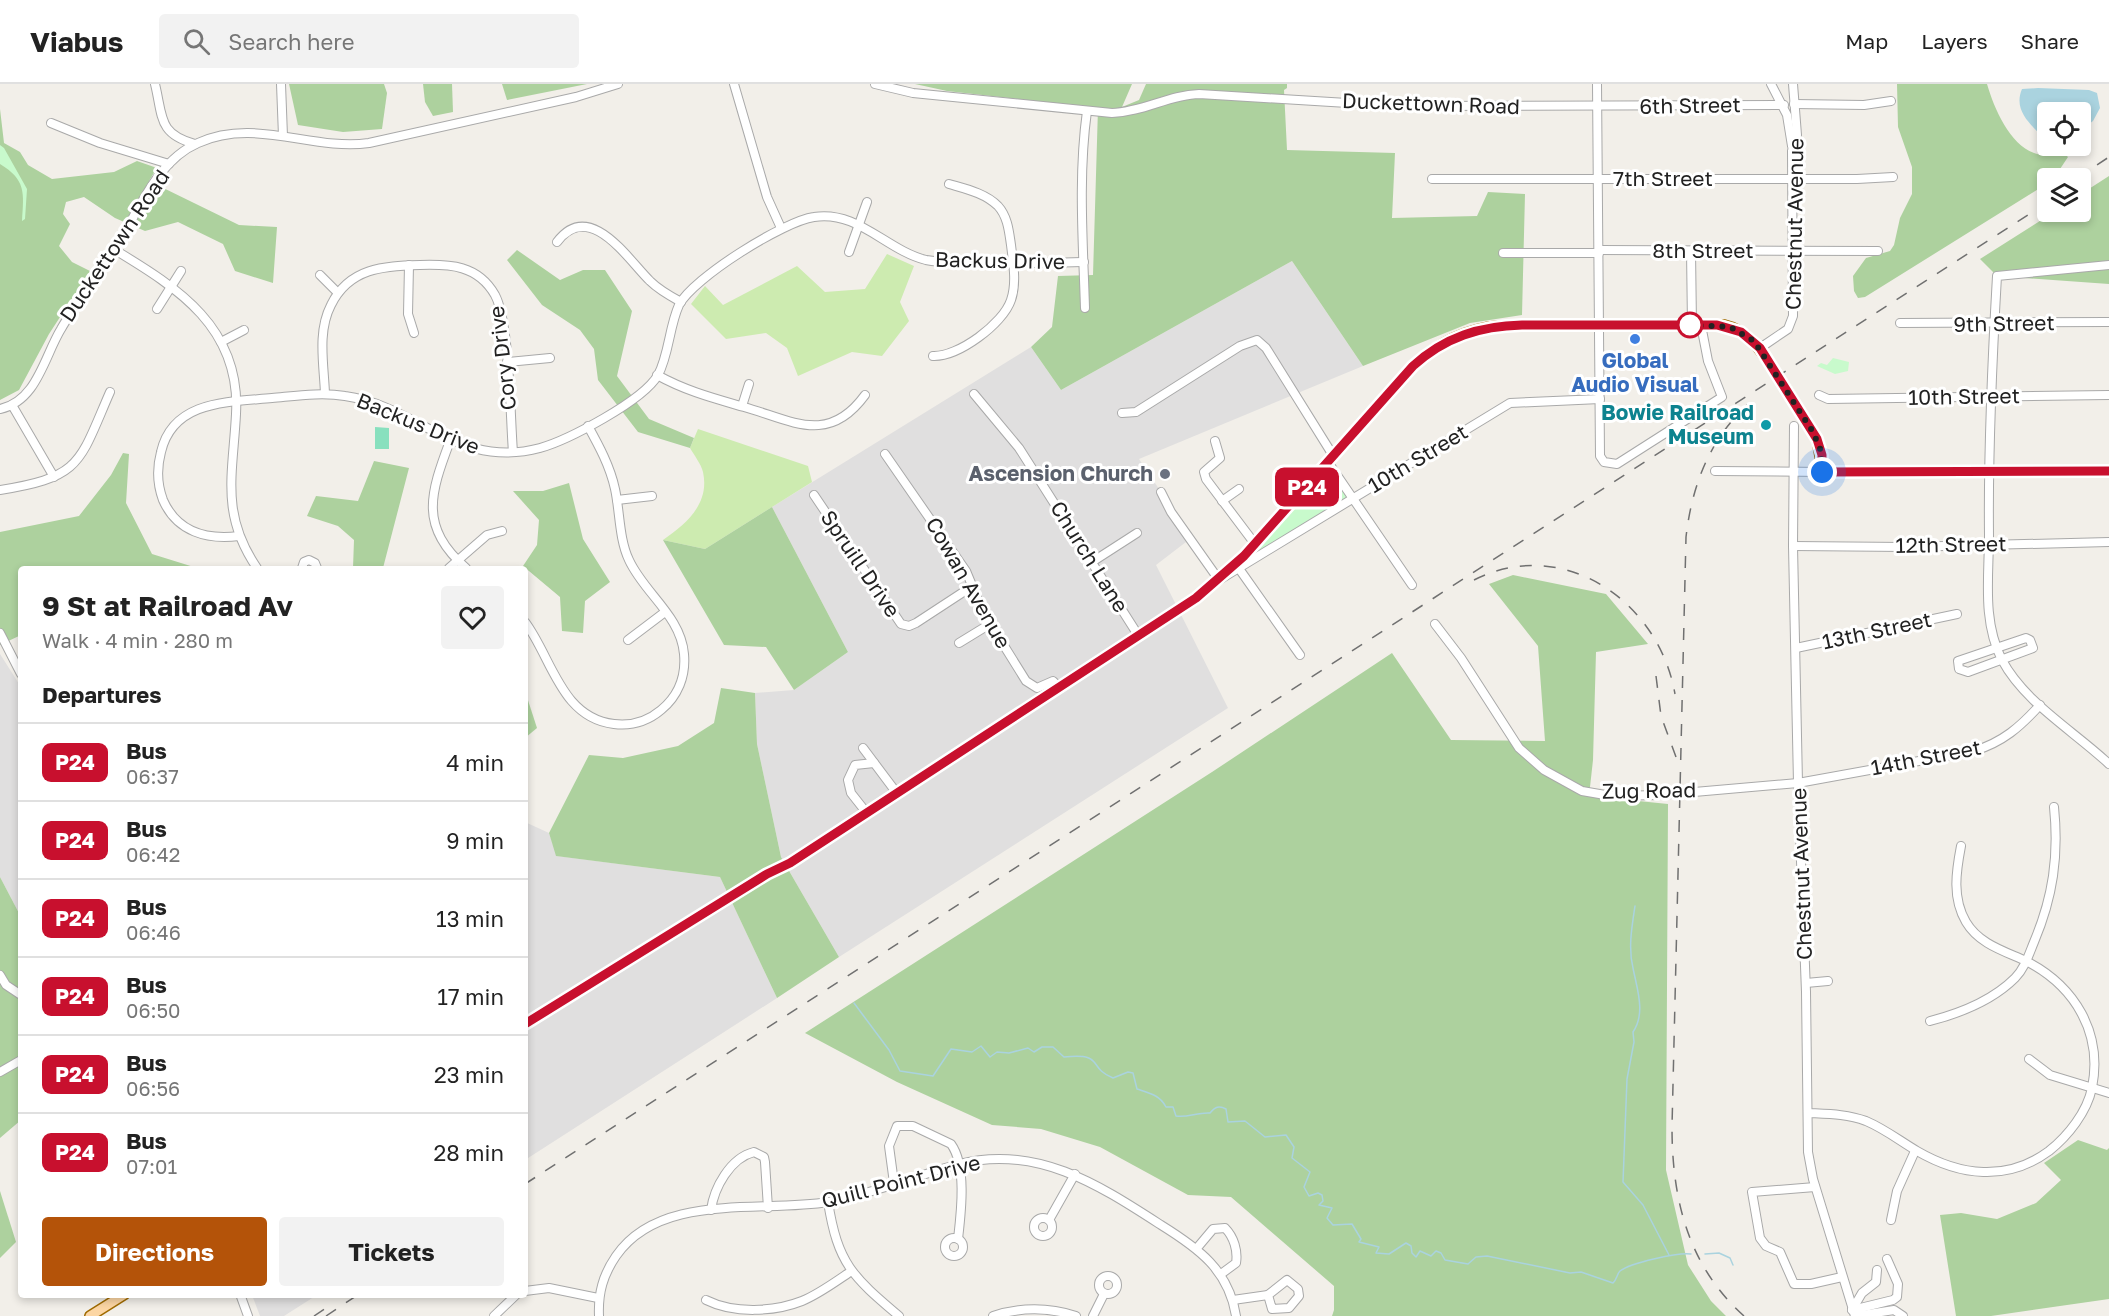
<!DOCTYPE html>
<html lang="en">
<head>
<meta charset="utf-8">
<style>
	:root { --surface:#fff; --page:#f2f2f2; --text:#222; --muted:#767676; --line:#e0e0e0; --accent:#b45309 }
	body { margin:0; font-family:"Golos Text",sans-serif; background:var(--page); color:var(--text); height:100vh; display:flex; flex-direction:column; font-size:22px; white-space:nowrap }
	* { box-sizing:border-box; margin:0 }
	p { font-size:20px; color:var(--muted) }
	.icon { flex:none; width:33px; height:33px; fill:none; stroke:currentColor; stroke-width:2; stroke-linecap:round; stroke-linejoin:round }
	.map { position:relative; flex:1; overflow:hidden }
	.panel { position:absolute; left:18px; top:482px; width:510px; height:732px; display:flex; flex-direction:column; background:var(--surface); border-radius:6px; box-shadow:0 3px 9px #0003 }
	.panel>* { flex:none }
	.badge { padding:0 12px; border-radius:9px; font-size:21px; line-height:39px }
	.tools { position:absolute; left:2037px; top:18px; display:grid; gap:12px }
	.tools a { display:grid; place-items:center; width:54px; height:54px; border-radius:6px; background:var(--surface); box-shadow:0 3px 9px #0003; font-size:30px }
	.you { position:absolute; width:30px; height:30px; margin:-15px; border:4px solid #fff; border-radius:50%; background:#1a73e8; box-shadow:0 0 0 9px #1a73e833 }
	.map>.badge { position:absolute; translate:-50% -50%; box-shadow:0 0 0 3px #fff }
	h2 { padding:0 24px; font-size:22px; line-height:54px }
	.round { display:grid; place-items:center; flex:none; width:63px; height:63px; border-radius:6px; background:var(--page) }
	.summary { display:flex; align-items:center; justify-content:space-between; height:102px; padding:0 24px }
	h1 { font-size:28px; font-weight:700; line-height:45px }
	.primary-button { display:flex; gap:12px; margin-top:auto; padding:12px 24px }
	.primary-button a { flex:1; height:69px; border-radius:6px; background:var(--accent); color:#fff; font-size:24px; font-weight:700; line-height:69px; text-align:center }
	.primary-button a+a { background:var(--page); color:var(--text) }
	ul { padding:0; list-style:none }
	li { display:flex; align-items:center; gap:18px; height:78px; padding:0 24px; border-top:2px solid var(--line) }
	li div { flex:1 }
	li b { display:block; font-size:22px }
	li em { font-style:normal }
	li .badge { min-width:66px; font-weight:700; text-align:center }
	header { display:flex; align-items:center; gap:36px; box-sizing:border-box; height:84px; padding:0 30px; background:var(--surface); border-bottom:2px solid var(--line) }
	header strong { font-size:28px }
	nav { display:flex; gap:33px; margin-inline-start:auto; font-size:21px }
	.search { width:420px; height:54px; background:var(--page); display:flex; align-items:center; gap:15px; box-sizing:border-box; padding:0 21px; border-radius:6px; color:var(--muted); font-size:22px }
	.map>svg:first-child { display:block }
	.residential { fill:#e0dfdf }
	.grass { fill:#cdebb0 }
	.forest { fill:#add19e }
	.park { fill:#c8facc }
	.pitch { fill:#88e0be }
	.water { fill:#aad3df }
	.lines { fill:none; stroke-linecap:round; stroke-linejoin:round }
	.stream { stroke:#aad3df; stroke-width:1.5 }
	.minor-casing { stroke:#a9a9a9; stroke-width:10 }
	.major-casing { stroke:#a06b00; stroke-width:12 }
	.minor { stroke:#fff; stroke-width:8 }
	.major { stroke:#fcd6a4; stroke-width:9 }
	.rail { stroke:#707070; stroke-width:1.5; stroke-dasharray:12 12; stroke-linecap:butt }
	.major-bridge-casing { stroke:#a06b00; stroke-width:12; stroke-linecap:butt }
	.major-bridge { stroke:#fcd6a4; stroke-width:9 }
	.line-casing { stroke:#fff; stroke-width:14 }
	.line { stroke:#c8102e; stroke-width:9 }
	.walk { stroke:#222; stroke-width:6; stroke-dasharray:0 10.8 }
	.stop-dot { fill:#fff; stroke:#c8102e; stroke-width:3 }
	.shop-dot { fill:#3f7fe0; stroke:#fff; stroke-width:2 }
	.culture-dot { fill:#0f9aa8; stroke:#fff; stroke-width:2 }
	.worship-dot { fill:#6b7280; stroke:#fff; stroke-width:2 }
	.labels { text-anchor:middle; stroke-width:6; stroke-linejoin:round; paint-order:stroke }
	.street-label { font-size:21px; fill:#222; stroke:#fff }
	.shop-label { font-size:21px; font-weight:bold; fill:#366cbe; stroke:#fff }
	.culture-label { font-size:21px; font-weight:bold; fill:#0d838f; stroke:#fff; text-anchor:end }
	.worship-label { font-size:21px; font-weight:bold; fill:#5b616d; stroke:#fff; text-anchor:end }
</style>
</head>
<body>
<header>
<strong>Viabus</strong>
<div class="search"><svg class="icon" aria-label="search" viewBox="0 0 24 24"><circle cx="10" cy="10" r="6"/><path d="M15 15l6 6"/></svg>Search here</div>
<nav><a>Map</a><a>Layers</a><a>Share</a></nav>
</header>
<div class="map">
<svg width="2109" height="1232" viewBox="0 0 2109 1232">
	<rect width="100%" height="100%" fill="#f2efe9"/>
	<g class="residential">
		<polygon points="1292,177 1363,282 1139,375 1161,408 1186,458 1156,481 1228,624 839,873 781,773 757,660 755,609 794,606 848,568 772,423 1031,263 1061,306"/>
		<polygon points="0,570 21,603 21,833 0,793"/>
		<polygon points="525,738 549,749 557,772 720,793 777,914 525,1076"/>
		<polygon points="252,1211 252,1210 317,1211 284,1232 260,1232"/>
	</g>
	<g class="grass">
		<polygon points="887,170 914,182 900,218 909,237 882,272 852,268 798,292 787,264 766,249 726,255 691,220 705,202 723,221 797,182 825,208 865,205"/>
		<path d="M 698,345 L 808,382 L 812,398 L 705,465 L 663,456 C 686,440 710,420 703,388 C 701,380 694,371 690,364 Z"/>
	</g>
	<g class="forest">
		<polygon points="289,0 384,0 387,9 382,45 343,48 298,41"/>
		<polygon points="423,0 452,0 453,28 433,32 425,18"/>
		<polygon points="502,0 587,0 507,16"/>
		<polygon points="915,0 1132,0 1122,23 1139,16 1146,0 1287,0 1287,4 1284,6 1287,66 1395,69 1392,134 1477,132 1488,108 1525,110 1522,231 1470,239 1363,282 1292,177 1061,306 1031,263 1052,243 1058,192 1093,191 1098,24 947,7"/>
		<path d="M 1897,0 L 1987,0 C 1997,34 2021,85 2063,68 L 2068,73 L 2060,85 L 2040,104 L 1865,213 L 1858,214 L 1854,207 L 1853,192 L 1866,174 L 1890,167 L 1894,161 L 1900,134 L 1912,110 L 1912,83 L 1898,43 Z"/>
		<polygon points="0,25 4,59 20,68 28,81 52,95 114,88 137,77 157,84 149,97 239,141 277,143 273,199 235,187 223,160 178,138 145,147 115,134 84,113 66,118 63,130 70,140 59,162 72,178 90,187 49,250 19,306 0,316"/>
		<polygon points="2109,92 2109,200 1997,192 1980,175 2054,128 2080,128 2081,110"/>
		<polygon points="517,166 560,196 583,186 605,186 632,227 617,292 649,335 694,354 690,364 638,348 598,296 594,265 580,246 542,221 507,176"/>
		<polygon points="123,369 129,370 126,419 152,470 197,484 21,484 21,551 0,561 0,448 79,432 111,391"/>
		<polygon points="374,377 409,384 383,484 353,484 354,456 338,442 307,432 316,412 358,417"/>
		<polygon points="569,399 583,455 610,498 585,517 583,549 562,547 560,513 523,482 537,461 539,436 513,407 543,407"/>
		<polygon points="772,423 848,568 794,606 766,563 724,561 663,456 705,465"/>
		<polygon points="1513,491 1606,510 1648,560 1596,568 1593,676 1589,712 1668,720 1666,1086 1688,1181 1711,1217 1726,1232 1332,1232 1334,1226 1334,1202 1231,1113 1188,1111 1100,1063 1041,1045 992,1041 897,998 805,949 1212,688 1392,569 1451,656 1545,657 1538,562 1489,500"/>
		<polygon points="721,604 755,609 757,660 781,773 839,873 777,914 720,793 556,772 549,749 589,671 623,674 678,662 714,639"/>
		<polygon points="525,607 537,644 525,654"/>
		<polygon points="0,793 21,833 21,1036 0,1054"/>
		<polygon points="2078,1056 2107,1066 2109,1064 2109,1215 1991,1232 1956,1232 1940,1131 1961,1129 1997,1135 2036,1119 2061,1096 2044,1079"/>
		<polygon points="0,1107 16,1158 0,1174"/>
	</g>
	<g class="park">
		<path d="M 0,61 L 4,64 L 27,105 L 25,135 L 22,137 C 24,108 26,96 0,80 Z"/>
		<polygon points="1833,274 1849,278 1848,287 1835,290 1817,282 1821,279 1827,281"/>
		<polygon points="1330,384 1347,413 1254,475 1251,473"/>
	</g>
	<polygon class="pitch" points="375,343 389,344 389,365 375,365"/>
	<path class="water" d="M 2038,4 L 2089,6 L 2097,9 L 2100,24 L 2093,37 L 2081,46 L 2080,28 L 2048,28 L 2047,51 L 2043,53 C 2030,40 2013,26 2022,5 Z"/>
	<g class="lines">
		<g class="stream">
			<path d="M 1635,822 C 1632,842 1628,864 1633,884 C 1637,905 1646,929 1633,948 L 1634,958 L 1627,995 L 1623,1098 L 1643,1121 L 1669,1171"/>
			<path d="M 854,919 L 889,966 L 900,987 L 933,992 L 951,965 L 972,968 L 981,962 L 990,973 L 997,968 L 1009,969 L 1028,964 L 1034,968 L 1042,963 L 1053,963 L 1064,973 C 1106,969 1086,983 1113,994 L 1128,988 L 1133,989 L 1137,1005 C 1149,1009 1160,1011 1166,1023 L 1173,1023 L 1176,1032 C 1187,1034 1198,1028 1210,1029 C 1215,1023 1219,1021 1226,1025 L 1228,1038 L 1245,1037 L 1265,1053 L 1286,1051 L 1294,1063 L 1292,1074 L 1310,1088 L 1304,1103 L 1309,1112 L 1318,1109 L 1322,1111 L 1323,1117 L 1319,1121 L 1332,1124 L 1327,1134 L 1333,1141 L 1352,1140 L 1361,1155 L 1359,1158 L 1379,1163 L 1376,1169 L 1389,1170 L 1406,1159 L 1411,1162 L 1412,1169 L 1416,1173 L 1420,1167 L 1431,1172 L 1436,1167 L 1441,1169 L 1445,1176 L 1468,1180 L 1476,1173 L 1487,1172 L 1570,1189 L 1581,1188 L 1613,1199 C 1617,1195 1617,1190 1620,1187 C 1630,1179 1679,1168 1691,1170"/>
			<polyline points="1705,1170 1719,1169 1730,1174 1733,1181"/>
		</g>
		<g class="minor-casing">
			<g id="minor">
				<path d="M 155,0 C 163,33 158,50 195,60"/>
				<polyline points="281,0 283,52"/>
				<polyline points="734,0 767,113 781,144"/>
				<path d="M 875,0 L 913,9 L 1112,29 C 1143,28 1169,11 1199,10 L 1396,22 L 1784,21"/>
				<polyline points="1597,0 1600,372 1604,378 1617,380 1722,313 1708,277 1701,241"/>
				<polyline points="1771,0 1787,31 1792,62"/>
				<polyline points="1794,20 1864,21 1891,17"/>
				<polyline points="51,39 100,59 169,80"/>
				<polyline points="1432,95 1857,95 1893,93"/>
				<path d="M 557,158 C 590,114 629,177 650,197 C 659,206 670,212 681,218"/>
				<path d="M 115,166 C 178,204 241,244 236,330 C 233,390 220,430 257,484"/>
				<polyline points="1599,166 1878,167"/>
				<polyline points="1691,167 1692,241"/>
				<polyline points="849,168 867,118"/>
				<polyline points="1503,169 1599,169"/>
				<polyline points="409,181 408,230 414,249"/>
				<path d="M 2109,181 L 1997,192 C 1992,279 1988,364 1989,451 C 1989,493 1982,537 2002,576 C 2025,619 2074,647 2109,680"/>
				<polyline points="320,191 338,209"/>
				<path d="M 1085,224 C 1083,158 1078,92 1087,27"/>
				<polyline points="157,225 181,187"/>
				<polyline points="1900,239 2109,238"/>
				<polyline points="221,258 244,246"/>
				<polyline points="1760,264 1788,245 1793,232 1792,67 1797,51 1793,0"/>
				<path d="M 933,272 C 958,273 1003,240 1011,216 C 1017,199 1013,178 1011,161 C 1009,148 1008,133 998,122 C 985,109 966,105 949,100"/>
				<polyline points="507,278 550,274"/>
				<path d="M 657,291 C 686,307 713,314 744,323 C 791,336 828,362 865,311"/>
				<path d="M 325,310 C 324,281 317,248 331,221 C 349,184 383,182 420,181 C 450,180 478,181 495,211 C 510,239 510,332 513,368"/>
				<polyline points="974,310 1019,364 1138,551"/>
				<polyline points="1819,311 1828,315 2109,311"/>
				<polyline points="12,321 54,393"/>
				<polyline points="742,322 749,300"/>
				<path d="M 0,325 C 37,317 44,273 61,245 C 77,217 98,192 115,165 C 138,129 156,77 198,59 C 255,33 311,67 369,59 L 576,13 L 618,0"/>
				<polyline points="1122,329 1136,328 1240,262 1257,256 1266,264 1334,373"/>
				<polyline points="1794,342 1793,462 1798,699 1806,908 1808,1068 1813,1095 1855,1232"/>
				<path d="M 450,357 C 430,410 419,443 466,484"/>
				<polyline points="1215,357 1220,374 1204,388 1206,395 1255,460"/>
				<polyline points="885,370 966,487 983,528 1026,597 1037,604 1053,597 1059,603"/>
				<polyline points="1328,378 1412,501"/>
				<polyline points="1715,387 1823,388"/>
				<path d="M 0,406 C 82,393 79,379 110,308"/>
				<polyline points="1161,408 1171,428 1219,496 1510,319 1600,315"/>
				<polyline points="814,411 901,540 909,542 916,539 971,503"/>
				<polyline points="617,416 652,412"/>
				<polyline points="1222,417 1239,405"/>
				<path d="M 239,452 C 207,456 177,448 163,416 C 157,400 157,383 161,368 C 173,316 229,318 272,314 C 295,312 321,308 345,312 C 418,322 458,386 540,364 C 568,356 643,317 658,291 C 669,271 669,243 679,221 C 693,194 784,137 814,133 C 858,126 886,166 926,176 C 941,179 958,178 974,179 C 1011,180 1047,179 1084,178"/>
				<polyline points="1793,462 1905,463 2109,458"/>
				<polyline points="1092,478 1137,449"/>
				<polyline points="302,484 304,478 309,476 315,479 317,484"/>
				<polyline points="449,484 487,451 502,447"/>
				<polyline points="1240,486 1300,571"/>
				<path d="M 525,538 C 552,574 561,634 614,640 C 631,642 648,637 661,626 C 678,612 686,592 684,570 C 681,532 644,509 629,476 C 619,455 620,428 615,405 C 610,382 599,362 588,342"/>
				<path d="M 1435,540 L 1461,574 L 1519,664 L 1544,686 L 1582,707 L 1611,712 L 1660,711 L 1798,699 L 1974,667 C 2003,658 2020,643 2040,621"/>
				<polyline points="0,549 21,590"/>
				<polygon points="2026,554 2030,556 2033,564 1968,588 1959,585 1958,577"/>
				<polyline points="628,556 665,528"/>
				<polyline points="959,559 990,540"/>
				<polyline points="1796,564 1957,530"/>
				<polyline points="863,664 896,708"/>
				<polyline points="866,728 851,709 848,696 855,681 874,679"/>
				<polyline points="0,891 6,901 21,911"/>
				<polyline points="1806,899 1828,897"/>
				<path d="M 1930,937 C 1961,929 1992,917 2015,894 C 2025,884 2029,870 2034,858 C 2053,813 2059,772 2054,723"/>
				<polyline points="2029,975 2050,991 2109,1009"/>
				<polyline points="0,988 21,976"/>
				<path d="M 1808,1029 C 1828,1030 1847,1030 1866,1037 C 1885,1045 1900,1057 1917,1067 C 1960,1092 2007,1098 2049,1067 C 2068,1052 2087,1028 2092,1004 C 2103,949 2075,902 2026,877 C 2004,867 1979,860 1966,838 C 1952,814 1956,788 1961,762"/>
				<path d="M 894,1099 L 889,1062 L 897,1042 L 913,1042 L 951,1060 C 967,1082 961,1129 958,1155"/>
				<polyline points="1815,1103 1752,1108 1760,1154 1766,1162 1780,1168 1794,1200 1811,1200 1842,1193"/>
				<path d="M 828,1118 C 838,1180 852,1192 899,1232"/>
				<path d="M 711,1126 C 714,1104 730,1074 754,1068 L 764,1073 L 765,1078 L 768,1124"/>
				<circle cx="1043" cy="1143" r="9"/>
				<polyline points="1049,1136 1075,1090"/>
				<polyline points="1891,1136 1897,1107 1915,1067"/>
				<circle cx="954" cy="1163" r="9"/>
				<path d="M 1197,1164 L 1213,1145 L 1225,1144 C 1234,1153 1238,1167 1236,1179 L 1221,1190"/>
				<circle cx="1108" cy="1201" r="9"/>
				<polygon points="1287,1196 1298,1205 1299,1212 1289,1224 1272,1225 1268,1211"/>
				<polyline points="525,1207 549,1204 598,1214"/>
				<polyline points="240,1210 248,1232"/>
				<path d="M 706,1216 C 734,1230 774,1228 802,1217 C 819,1210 835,1198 850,1188"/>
				<polyline points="1233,1216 1268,1211"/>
				<polyline points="1852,1226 1893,1216 1897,1213 1898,1200 1887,1175"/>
				<polyline points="1852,1226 1862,1209 1876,1198 1877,1186"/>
				<polyline points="494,1232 517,1210"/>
				<path d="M 599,1232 C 598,1209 603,1191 616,1172 C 660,1108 760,1129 828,1118 C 873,1110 915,1092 959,1080 C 1037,1060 1099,1101 1161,1141 C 1198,1164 1229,1186 1236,1232"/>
				<path d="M 993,1232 C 1021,1223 1048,1223 1076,1232"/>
				<polyline points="1093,1232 1104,1210"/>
				<polyline points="1856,1232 1894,1226 1903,1232"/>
			</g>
		</g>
		<g class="major-casing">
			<g id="major">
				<polyline points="1785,303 1817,355 1823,388 2109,387"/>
				<path d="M 525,940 L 767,790 L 790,779 L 1196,514 L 1244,472 L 1413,282 C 1437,260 1466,245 1499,242 L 1724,241 C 1746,246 1758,262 1770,280"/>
				<polyline points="90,1232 125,1210"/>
			</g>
		</g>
		<use href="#minor" class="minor"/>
		<use href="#major" class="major"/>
		<g class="rail">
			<polyline points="2077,94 2109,73"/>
			<path d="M 1474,496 C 1563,451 1659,517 1675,610"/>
			<polyline points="1656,592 1661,632 1676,673"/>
			<polyline points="525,1100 2048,118"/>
			<polyline points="314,1232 332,1220"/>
			<polyline points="326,1232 359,1210"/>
			<path d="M 1744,1232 C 1688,1182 1672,1115 1672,1043 L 1686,453 C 1692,400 1711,351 1753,316"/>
		</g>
		<g class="major-bridge-casing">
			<polyline id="major-bridge" points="1770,280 1785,303"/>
		</g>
		<use href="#major-bridge" class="major-bridge"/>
	</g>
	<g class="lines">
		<g class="line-casing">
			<path id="line" d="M 525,940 L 767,790 L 790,779 L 1196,514 L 1244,472 L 1413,282 C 1445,253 1480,242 1522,241 L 1717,241 L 1741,248 L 1760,264 L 1817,355 L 1822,371 L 1822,388 L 2109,387"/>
		</g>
		<use href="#line" class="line"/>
		<polyline class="walk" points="1690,241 1730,243 1754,257 1813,348 1821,367 1822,388"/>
	</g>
	<circle class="stop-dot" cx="1690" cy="241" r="12"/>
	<circle class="shop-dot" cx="1635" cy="255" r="6"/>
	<circle class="culture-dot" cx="1766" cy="341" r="6"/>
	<circle class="worship-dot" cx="1165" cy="390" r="6"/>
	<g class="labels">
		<g class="street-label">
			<text transform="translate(1431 20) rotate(2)" y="7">Duckettown Road</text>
			<text transform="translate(1690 22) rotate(-1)" y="7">6th Street</text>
			<text x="1663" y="102">7th Street</text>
			<text transform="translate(1795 140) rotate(-89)" y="7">Chestnut Avenue</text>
			<text transform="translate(115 162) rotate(-56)" y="7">Duckettown Road</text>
			<text x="1703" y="174">8th Street</text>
			<text transform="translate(1000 177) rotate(1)" y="7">Backus Drive</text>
			<text transform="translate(2004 240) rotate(-1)" y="7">9th Street</text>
			<text transform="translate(503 274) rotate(-97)" y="7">Cory Drive</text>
			<text transform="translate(1964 313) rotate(-1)" y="7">10th Street</text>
			<text transform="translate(418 340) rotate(22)" y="7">Backus Drive</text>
			<text transform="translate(1418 375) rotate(-31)" y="7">10th Street</text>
			<text transform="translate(1951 461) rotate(-1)" y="7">12th Street</text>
			<text transform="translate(1089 473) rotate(58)" y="7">Church Lane</text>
			<text transform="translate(860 480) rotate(56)" y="7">Spruill Drive</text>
			<text transform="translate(968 499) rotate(60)" y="7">Cowan Avenue</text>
			<text transform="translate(1877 547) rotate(-12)" y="7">13th Street</text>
			<text transform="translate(1926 674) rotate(-11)" y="7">14th Street</text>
			<text transform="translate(1649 707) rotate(-1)" y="7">Zug Road</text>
			<text transform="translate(1802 790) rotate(-92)" y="7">Chestnut Avenue</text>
			<text transform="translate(901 1098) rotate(-14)" y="7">Quill Point Drive</text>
		</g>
		<g class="shop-label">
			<text x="1635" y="284">Global<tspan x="1635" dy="24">Audio Visual</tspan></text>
		</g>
		<g class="culture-label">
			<text x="1754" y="336">Bowie Railroad<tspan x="1754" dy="24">Museum</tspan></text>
		</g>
		<g class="worship-label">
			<text x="1153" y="397">Ascension Church</text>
		</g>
	</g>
</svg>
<div class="tools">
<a><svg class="icon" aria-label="locate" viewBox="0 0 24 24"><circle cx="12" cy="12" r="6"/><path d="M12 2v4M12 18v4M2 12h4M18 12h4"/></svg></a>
<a><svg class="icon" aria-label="layers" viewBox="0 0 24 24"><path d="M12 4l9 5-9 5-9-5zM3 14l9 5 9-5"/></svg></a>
</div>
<div class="you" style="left:1822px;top:388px"></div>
<b class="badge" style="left:1307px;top:403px;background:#c8102e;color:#fff">P24</b>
<section class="panel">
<div class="summary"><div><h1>9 St at Railroad Av</h1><p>Walk · 4 min · 280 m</p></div><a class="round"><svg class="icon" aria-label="heart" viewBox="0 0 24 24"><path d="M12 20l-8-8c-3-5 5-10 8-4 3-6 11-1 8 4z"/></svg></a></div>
<h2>Departures</h2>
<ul>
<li><span class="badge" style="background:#c8102e;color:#fff">P24</span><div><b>Bus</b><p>06:37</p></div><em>4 min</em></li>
<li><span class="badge" style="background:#c8102e;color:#fff">P24</span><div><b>Bus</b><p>06:42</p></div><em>9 min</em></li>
<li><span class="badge" style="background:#c8102e;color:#fff">P24</span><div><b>Bus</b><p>06:46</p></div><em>13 min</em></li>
<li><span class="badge" style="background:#c8102e;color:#fff">P24</span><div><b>Bus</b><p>06:50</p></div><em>17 min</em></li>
<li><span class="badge" style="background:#c8102e;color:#fff">P24</span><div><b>Bus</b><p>06:56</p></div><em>23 min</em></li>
<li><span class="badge" style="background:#c8102e;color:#fff">P24</span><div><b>Bus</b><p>07:01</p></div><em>28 min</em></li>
</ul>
<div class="primary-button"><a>Directions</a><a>Tickets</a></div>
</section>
</div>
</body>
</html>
